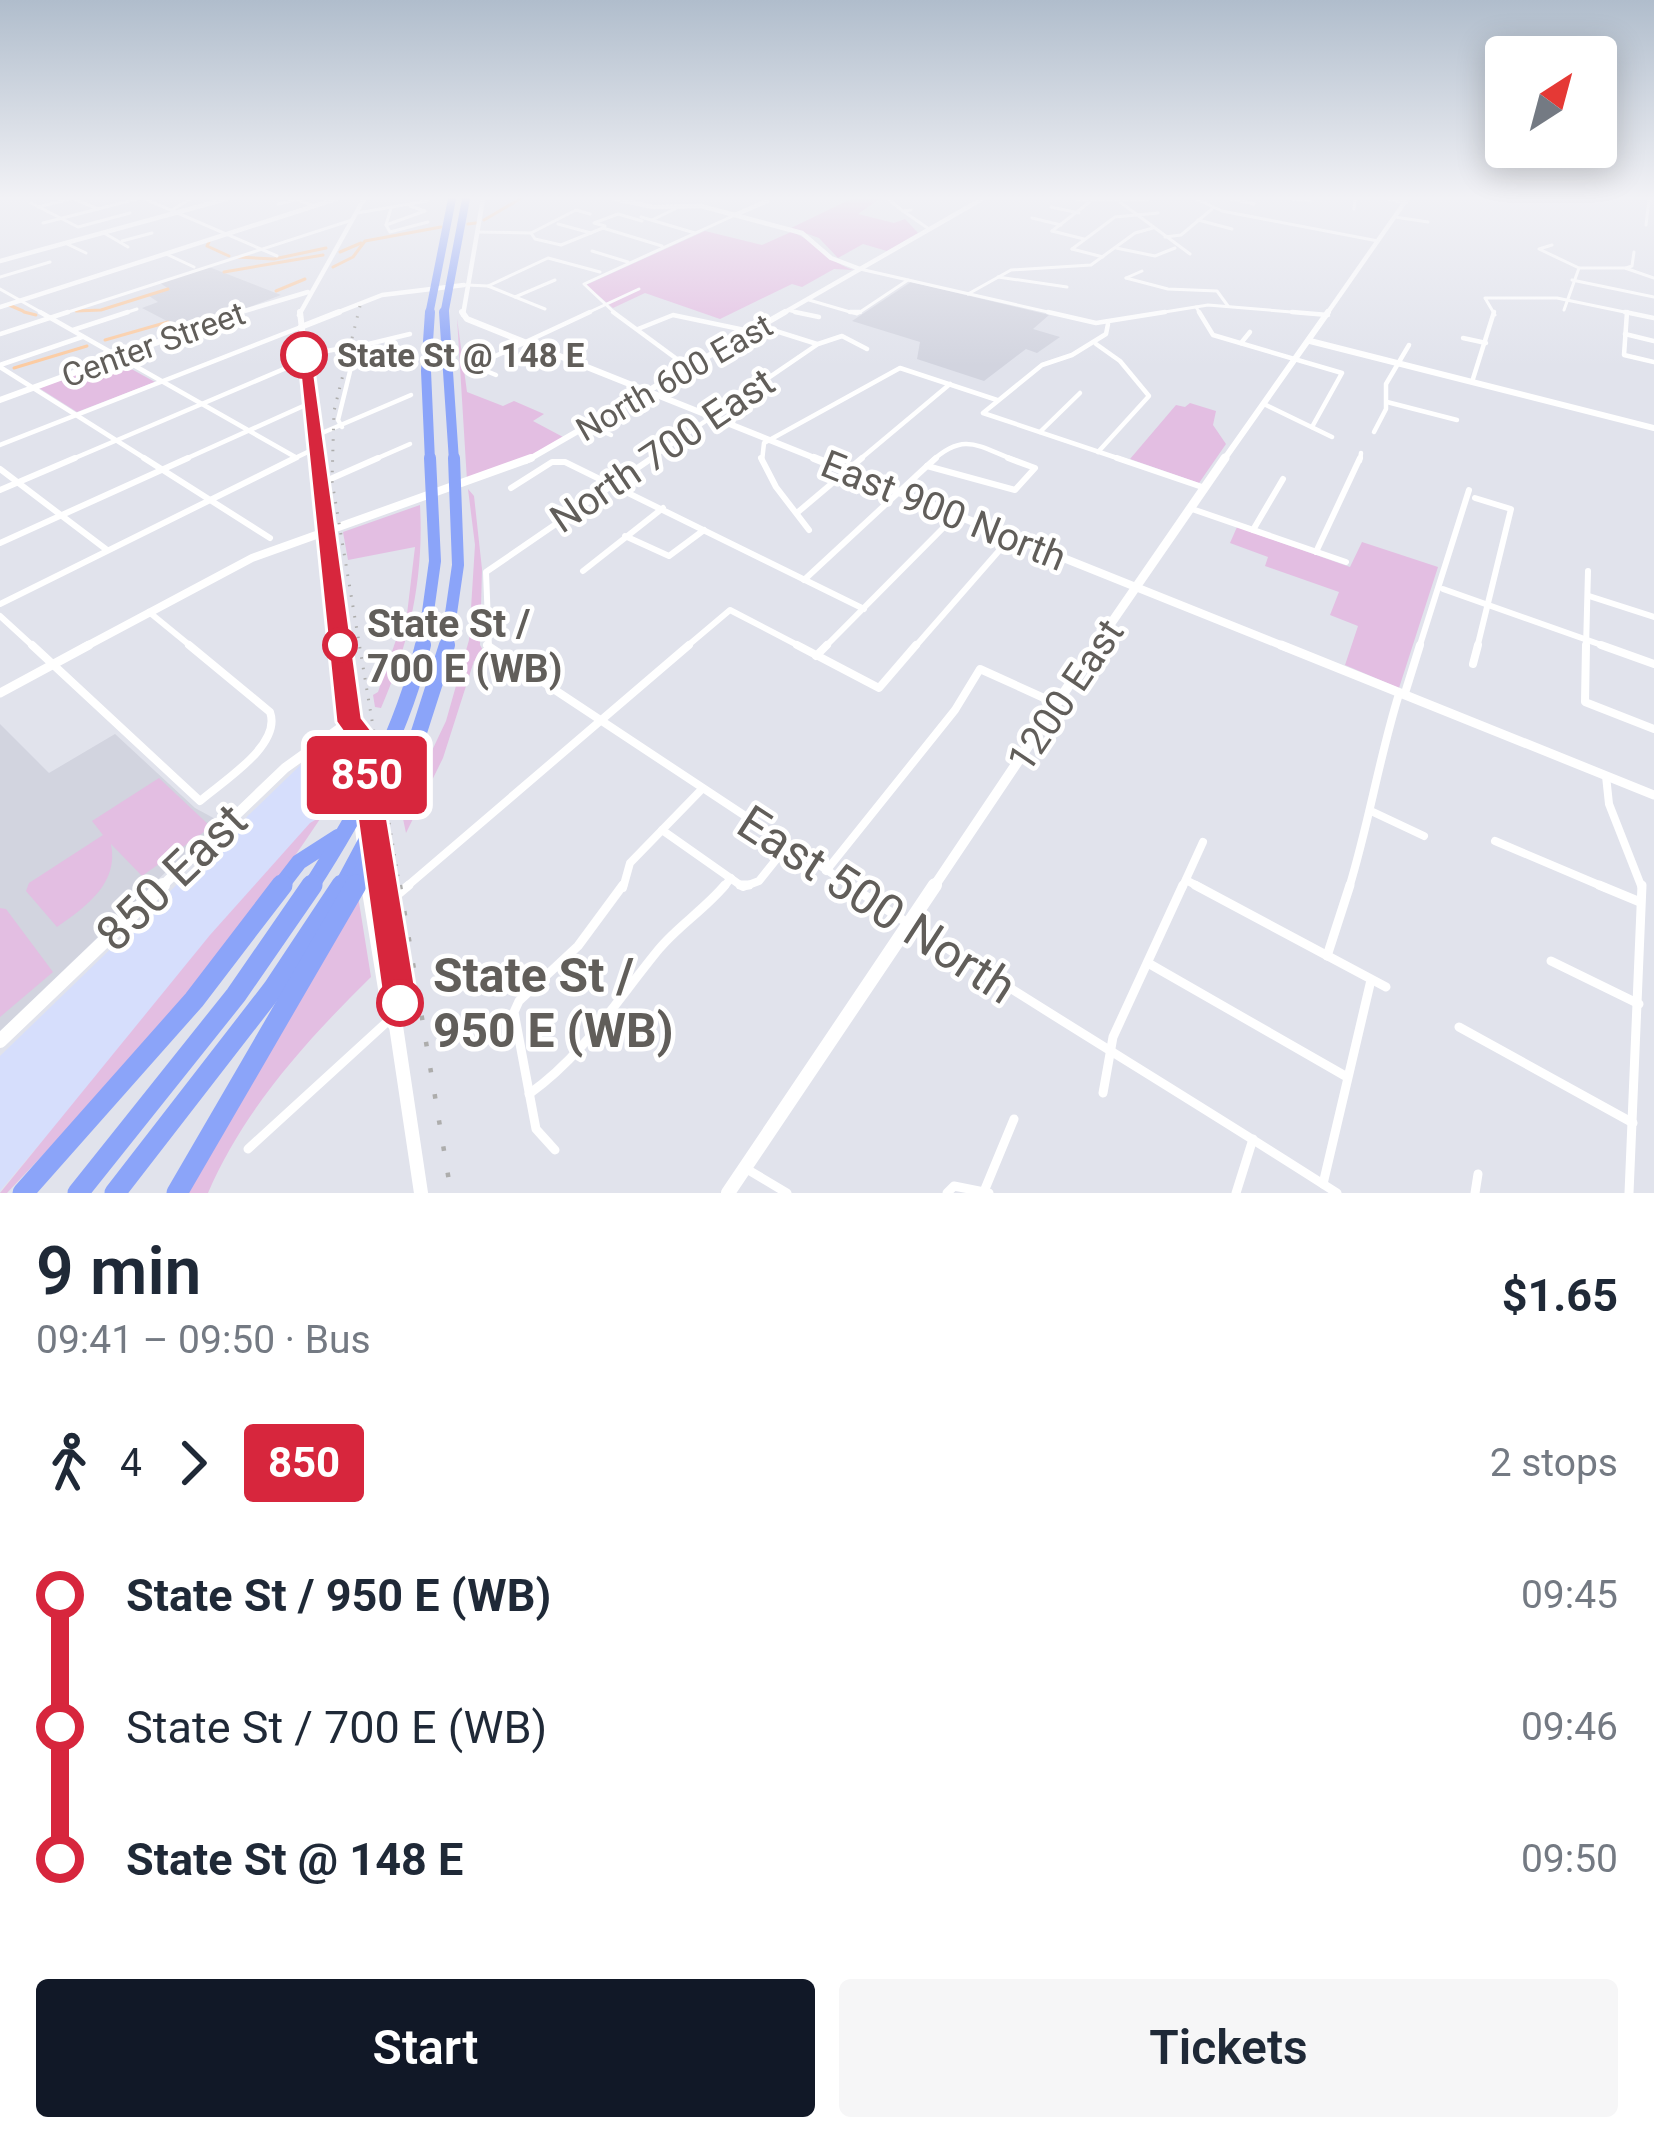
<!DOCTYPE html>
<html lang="en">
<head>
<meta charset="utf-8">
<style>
	:root { --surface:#fff; --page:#f6f6f7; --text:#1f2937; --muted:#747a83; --accent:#111827 }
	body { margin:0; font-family:Roboto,sans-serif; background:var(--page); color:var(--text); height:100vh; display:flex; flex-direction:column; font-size:45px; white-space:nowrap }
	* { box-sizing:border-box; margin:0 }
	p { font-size:39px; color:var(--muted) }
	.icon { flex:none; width:66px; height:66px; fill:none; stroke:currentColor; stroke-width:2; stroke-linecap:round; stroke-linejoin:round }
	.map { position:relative; height:1193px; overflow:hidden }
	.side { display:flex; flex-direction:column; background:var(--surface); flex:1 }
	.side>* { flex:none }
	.badge { padding:0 24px; border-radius:9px; font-size:42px; line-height:78px }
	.needle { width:78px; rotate:36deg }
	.tools { position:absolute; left:1485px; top:36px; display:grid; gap:24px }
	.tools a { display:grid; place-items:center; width:132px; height:132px; border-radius:12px; background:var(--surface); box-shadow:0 6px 30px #0003; font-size:60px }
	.map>.badge { position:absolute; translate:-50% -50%; box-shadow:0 0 0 6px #fff }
	.legs { display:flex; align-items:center; gap:18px; height:132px; padding:0 36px; font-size:39px }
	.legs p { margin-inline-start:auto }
	.headline { display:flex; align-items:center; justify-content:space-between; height:204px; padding:0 36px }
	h1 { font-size:66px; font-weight:600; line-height:90px }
	.cta { display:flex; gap:24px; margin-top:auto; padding:24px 36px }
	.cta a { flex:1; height:138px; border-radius:12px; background:var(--accent); color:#fff; font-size:48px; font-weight:600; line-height:138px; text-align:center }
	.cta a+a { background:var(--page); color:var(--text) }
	ul { padding:0 36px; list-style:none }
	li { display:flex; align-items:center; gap:42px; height:132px; font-size:45px }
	li i { display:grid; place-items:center; width:18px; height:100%; margin:0 15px; background:currentColor }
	li i::after { content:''; width:30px; height:30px; margin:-15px; border:9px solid; border-radius:50%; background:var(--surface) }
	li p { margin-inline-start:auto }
	li:first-child i { background:linear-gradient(#0000 50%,currentColor 0) }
	li:last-child i { background:linear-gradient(currentColor 50%,#0000 0) }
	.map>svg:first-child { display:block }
	.commercial { fill:#d6defc }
	.education { fill:#d2d4df }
	.green { fill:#e3bee2 }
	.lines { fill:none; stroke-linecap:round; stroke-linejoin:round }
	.stream { stroke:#fccba1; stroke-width:3 }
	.canal { stroke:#fccba1; stroke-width:3 }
	.minor-far4 { stroke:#fff; stroke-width:3 }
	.minor-far3 { stroke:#fff; stroke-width:4.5 }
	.minor-far2 { stroke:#fff; stroke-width:6 }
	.minor-far1 { stroke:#fff; stroke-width:8 }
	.minor { stroke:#fff; stroke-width:9 }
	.tertiary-far3 { stroke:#fff; stroke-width:4.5 }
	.tertiary-far2 { stroke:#fff; stroke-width:6 }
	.tertiary-far1 { stroke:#fff; stroke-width:8 }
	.tertiary { stroke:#fff; stroke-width:9 }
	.secondary-far4 { stroke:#fff; stroke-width:4.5 }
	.secondary-far3 { stroke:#fff; stroke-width:6 }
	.secondary-far2 { stroke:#fff; stroke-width:9 }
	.secondary-far1 { stroke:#fff; stroke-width:10 }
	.secondary { stroke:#fff; stroke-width:14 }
	.motorway-far4 { stroke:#8ba4f9; stroke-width:8 }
	.motorway-far3 { stroke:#8ba4f9; stroke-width:10 }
	.motorway-far2 { stroke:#8ba4f9; stroke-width:12 }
	.motorway-far1 { stroke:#8ba4f9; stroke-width:16 }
	.motorway { stroke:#8ba4f9; stroke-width:21 }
	.rail-far1 { stroke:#adadac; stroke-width:3; stroke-dasharray:1.5 9; stroke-linecap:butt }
	.rail { stroke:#adadac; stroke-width:4.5; stroke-dasharray:4.5 22; stroke-linecap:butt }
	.line-1 { fill:#d7263d; stroke:#fff; stroke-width:3 }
	.stop-1-dot { fill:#fff; stroke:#d7263d; stroke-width:6 }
	.labels { text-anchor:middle; stroke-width:9; stroke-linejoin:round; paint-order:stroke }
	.far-street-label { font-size:33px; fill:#615e5a; stroke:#fff }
	.far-stop-label { font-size:33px; font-weight:bold; fill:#615e5a; stroke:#fff; text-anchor:start }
	.street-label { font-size:39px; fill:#615e5a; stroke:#fff }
	.stop-label { font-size:39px; font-weight:bold; fill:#615e5a; stroke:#fff; text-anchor:start }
	.near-street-label { font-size:48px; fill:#615e5a; stroke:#fff }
	.near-stop-label { font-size:48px; font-weight:bold; fill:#615e5a; stroke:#fff; text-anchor:start }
</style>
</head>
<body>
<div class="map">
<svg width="1654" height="1193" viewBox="0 0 1654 1193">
	<rect width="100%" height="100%" fill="#e1e3ec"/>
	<polygon class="commercial" points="340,742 345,785 0,1191 0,1056 318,748"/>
	<g class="education">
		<polygon points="209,267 281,295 186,331 142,308 158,302 149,296 169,289 160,283"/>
		<polygon points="911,282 1049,315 1033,329 1060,337 1037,353 1026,349 984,381 917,359 920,342 852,321"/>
		<polygon points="0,724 49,773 115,734 195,808 219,821 0,1031"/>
	</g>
	<g class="green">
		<polygon points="851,199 879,199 858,214 894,223 905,219 918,233 887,251 863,244 838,258 819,238 791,228"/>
		<path d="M 705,231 L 762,245 L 791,232 C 816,240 827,261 853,270 L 834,269 L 802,287 L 792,284 L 720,319 L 645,293 L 613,308 L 586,285 Z"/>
		<polygon points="457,318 467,392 503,406 514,401 544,414 533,421 563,437 518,463 467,481"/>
		<polygon points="115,360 155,382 77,412 39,388"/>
		<polygon points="1190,403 1216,411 1213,425 1226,444 1199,483 1130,459 1176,405 1185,407"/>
		<polygon points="468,489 474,496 482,569 480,645 485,654 474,661 443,758 406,833 402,814 446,721 469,640 475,545"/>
		<path d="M 420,505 C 424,577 410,642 381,708 L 375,707 L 373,695 L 378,692 L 397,637 L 405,631 L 415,547 L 348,560 L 343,532 Z"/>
		<polygon points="1237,527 1350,567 1362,542 1438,567 1399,688 1345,665 1358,626 1330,615 1339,592 1265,566 1268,557 1230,543"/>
		<path d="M 159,778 L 211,827 L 142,876 L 111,844 C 119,883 87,906 57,927 L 26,891 L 29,883 L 103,835 L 92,821 Z"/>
		<path d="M 322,816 C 232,953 119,1075 7,1193 L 0,1193 L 210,935 L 310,823 Z"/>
		<path d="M 358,896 L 371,977 C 307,1040 244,1109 208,1193 L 185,1193 Z"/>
		<polygon points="0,908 6,909 53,972 0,1017"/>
	</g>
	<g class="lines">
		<g class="stream">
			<polyline points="484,220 520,199"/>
			<polyline points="468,224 476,223"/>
			<polyline points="340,252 361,243"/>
			<polyline points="333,267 353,257 365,241 441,227"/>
			<polyline points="224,272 323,255"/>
			<polyline points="276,291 305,279"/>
			<polyline points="9,305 23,311"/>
			<polyline points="76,311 101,310 168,289"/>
			<polyline points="24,312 36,315"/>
			<polyline points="105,340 168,322"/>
			<polyline points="14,368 87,346"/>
		</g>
		<g class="canal">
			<polyline points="209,242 207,246 229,256"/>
			<polyline points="238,257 274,259 326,248"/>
		</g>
		<g class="minor-far4">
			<polyline points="74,199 98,209"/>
			<polyline points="145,199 277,256"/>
			<polyline points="295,199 314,206"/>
			<polyline points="888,199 903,211"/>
			<polyline points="1196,199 1222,211 1378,241"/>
			<polyline points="1230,199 1254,204"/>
			<polyline points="1292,199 1310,201"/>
			<polyline points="1120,202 1190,254"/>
			<polyline points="31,203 78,227 130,213"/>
			<polyline points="278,204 296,200"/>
			<polyline points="38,207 70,199"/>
			<polyline points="1051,207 1079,213"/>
			<polyline points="391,208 386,225 390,232 428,222"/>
			<polyline points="1354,209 1355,199"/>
			<polyline points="172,210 190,199"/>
			<polyline points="911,210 903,211 929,229"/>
			<polyline points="357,213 427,201"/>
			<polyline points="641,217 695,233"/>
			<polyline points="1395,217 1428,222"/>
			<polyline points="1032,218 1061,225"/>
			<polyline points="652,220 681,206"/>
			<polyline points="1198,220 1232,229"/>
			<polyline points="43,223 137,199"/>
			<polyline points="558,224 591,233"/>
			<polyline points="386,225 425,211 410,206"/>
			<polyline points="1646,225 1649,199"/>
			<polyline points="605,226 594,223 618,214 642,221"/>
			<polyline points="603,228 662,246"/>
			<polyline points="1052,231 1091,201"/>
			<polyline points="1052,231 1084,239"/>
			<polyline points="477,232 531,233 576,210 590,214"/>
			<polyline points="104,233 128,247"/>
			<polyline points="531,233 535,239 561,245 603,228"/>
			<polyline points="1165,237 1181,235 1212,209"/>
			<polyline points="122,241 152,233"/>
			<polyline points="65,243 86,253"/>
			<polyline points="1552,245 1539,249 1579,268"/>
			<polyline points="1116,248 1155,256 1175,248"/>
			<polyline points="1072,249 1115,217 1158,213"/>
			<polyline points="1072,249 1103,257"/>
			<polyline points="592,251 628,262"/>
			<polyline points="166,254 194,267"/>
			<polyline points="1626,268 1632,266 1634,252"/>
			<polyline points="860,269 1061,315"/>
			<polyline points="0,277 50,262"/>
			<polyline points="998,277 1067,287"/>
			<polyline points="1126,278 1168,289 1217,291 1228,306"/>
			<polyline points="1126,278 1142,271"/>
			<polyline points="1572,280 1654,297"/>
			<polyline points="467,285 488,286 548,258 600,272"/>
			<polyline points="488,286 545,309"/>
			<polyline points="0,289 46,315"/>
			<polyline points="968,294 1011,270 1091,265 1135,233 1153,228"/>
			<polyline points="515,297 555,280"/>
			<polyline points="809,300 857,314 908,280"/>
			<polyline points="1196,307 1201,315"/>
			<polyline points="1564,310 1579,268 1625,268 1654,278"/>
			<polyline points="791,311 809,315"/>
			<polyline points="59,315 352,220"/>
			<polyline points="119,315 137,309"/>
			<polyline points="583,315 639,289"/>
			<polyline points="617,315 584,284 735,215"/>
			<polyline points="1146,315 1208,305 1328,315"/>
			<polyline points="1495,315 1485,298 1557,298 1639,315"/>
		</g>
		<g class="minor-far3">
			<polyline points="40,312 297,458"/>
			<polyline points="613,312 689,368"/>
			<polyline points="795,312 819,317"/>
			<polyline points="850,312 860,312"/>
			<polyline points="1048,312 1096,323 1165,312"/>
			<polyline points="1199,312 1213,335 1342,373 1312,427"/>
			<polyline points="1292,312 1328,315"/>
			<polyline points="1625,312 1654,318"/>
			<polyline points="1627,312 1624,355 1654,362"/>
			<polyline points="1108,324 1106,334 1072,355 1042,365 983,413 1126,461"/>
			<polyline points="763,327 817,344"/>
			<polyline points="638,329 673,315 754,332"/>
			<polyline points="73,330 128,312"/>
			<polyline points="0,334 68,312"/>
			<polyline points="1625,334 1654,341"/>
			<polyline points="1463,338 1486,343"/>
			<polyline points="1241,343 1250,332"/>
			<polyline points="1096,344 1120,361 1149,396 1098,452"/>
			<polyline points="304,355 338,349"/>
			<polyline points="0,365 82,337"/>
			<polyline points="474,366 590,312"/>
			<polyline points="474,366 496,375"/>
			<polyline points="0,367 149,461"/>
			<polyline points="1472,382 1494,312"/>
			<polyline points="1387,402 1457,420"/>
			<polyline points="1264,404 1332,437"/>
			<polyline points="589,425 611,435"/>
			<polyline points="342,427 338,420 356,347 410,334"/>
			<polyline points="1040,432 1080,393"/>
			<polyline points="1374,432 1386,409 1386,384 1409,345"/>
			<polyline points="315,436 411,395"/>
			<polyline points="0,445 301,327"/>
			<polyline points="68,461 305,360"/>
			<polyline points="181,461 310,403"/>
			<polyline points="289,461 316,448"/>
			<polyline points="371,461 410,444"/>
			<polyline points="647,461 818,344 842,336 867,349"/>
			<polyline points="762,461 764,443 900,368 997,400"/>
			<polyline points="858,461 950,384"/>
			<path d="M 932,461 C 965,431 979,447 1017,461"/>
			<polyline points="1360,461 1361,453"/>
		</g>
		<g class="minor-far2">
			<polyline points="144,458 270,538"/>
			<polyline points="761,458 776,487 809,530"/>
			<polyline points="1117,458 1205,488"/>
			<polyline points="927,466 1015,490 1035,468 1008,458"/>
			<polyline points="927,466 936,458"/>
			<polyline points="0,469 107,550"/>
			<polyline points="319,484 378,458"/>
			<polyline points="511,488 552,462 565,462 864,609"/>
			<polyline points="0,490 75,458"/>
			<polyline points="1475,498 1511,509 1477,648"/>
			<polyline points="1192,509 1346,562"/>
			<polyline points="798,512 862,458"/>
			<polyline points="1253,530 1283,479"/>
			<polyline points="625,536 669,556 704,530"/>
			<polyline points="0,543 188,458"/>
			<polyline points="1316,552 1360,458"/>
			<polyline points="583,571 663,508"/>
			<polyline points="804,580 927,466"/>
			<polyline points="1443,589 1610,648"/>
			<polyline points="1589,596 1654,617"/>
			<polyline points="0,604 295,458"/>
			<polyline points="149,612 193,648"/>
			<polyline points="0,616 35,648"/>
			<polyline points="489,648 486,572 652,458"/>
			<polyline points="685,648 730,610 803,648"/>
			<polyline points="824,648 956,515"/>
			<polyline points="914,648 1011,537"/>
			<polyline points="1419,648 1469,490"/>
			<polyline points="1586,648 1588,571"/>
		</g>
		<g class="minor-far1">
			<path d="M 32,645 L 200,801 C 223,781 282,745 270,712 L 189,645"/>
			<polyline points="487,645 854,888"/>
			<polyline points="797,645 879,688 916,645"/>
			<polyline points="1586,645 1585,702 1654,729"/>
			<polyline points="1601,645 1654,664"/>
			<polyline points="816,656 827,645"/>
			<polyline points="1473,664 1478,645"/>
			<polyline points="1405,693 1420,645"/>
			<polyline points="1606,776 1609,804 1642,888"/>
			<polyline points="1373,812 1424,836"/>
			<polyline points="662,830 743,887 759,881 787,846"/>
			<polyline points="1495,841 1606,888"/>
			<polyline points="826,871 955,710 980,669 1055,703"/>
			<polyline points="1186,880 1201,888"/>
			<polyline points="405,888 689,645"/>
			<polyline points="623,888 630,863 702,789"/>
			<polyline points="723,888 731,878"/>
			<polyline points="1182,888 1203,842"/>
			<path d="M 1349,888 C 1369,823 1379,758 1399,694"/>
		</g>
		<g class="minor">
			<polyline points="740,885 749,885"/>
			<path d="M 849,885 C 1010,991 1175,1089 1337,1193"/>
			<polyline points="1195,885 1386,987"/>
			<polyline points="1599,885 1640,902"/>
			<polyline points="390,901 409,885"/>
			<polyline points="1327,956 1350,885"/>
			<polyline points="1551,961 1639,1004"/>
			<polyline points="1148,963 1347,1077"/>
			<polyline points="1459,1027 1633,1123"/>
			<polyline points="1103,1093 1113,1037 1183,885"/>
			<path d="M 529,1094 C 583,1056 617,1000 659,949 C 678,926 705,909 725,885"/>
			<polyline points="248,1149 388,1021"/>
			<polyline points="555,1150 536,1129 514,1012 519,1001 578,946 623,885"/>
			<polyline points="745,1168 787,1193"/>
			<polyline points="1323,1184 1371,980"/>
			<polyline points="985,1189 1014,1119"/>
			<polyline points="947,1193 954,1186 989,1193"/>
			<polyline points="1236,1193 1253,1139"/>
			<polyline points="1475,1193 1478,1174"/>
			<polyline points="1629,1193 1642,885"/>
		</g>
		<g class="tertiary-far3">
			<polyline points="614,199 653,207 701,206 802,233 831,258 860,269"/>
			<polyline points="1078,199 1148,199"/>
			<polyline points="1390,199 1406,202"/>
			<polyline points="735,215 767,201"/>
			<polyline points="0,307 336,199"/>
			<polyline points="231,315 308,292"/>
			<polyline points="331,315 382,295 464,285"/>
			<polyline points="463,315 483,199"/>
			<polyline points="780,315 982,199"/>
		</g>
		<g class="tertiary-far2">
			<polyline points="462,312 467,319 822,461"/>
			<polyline points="301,327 339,312"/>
			<polyline points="1310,341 1654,428"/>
			<polyline points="0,400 240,312"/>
			<polyline points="526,461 785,312"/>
		</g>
		<g class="tertiary-far1">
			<polyline points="814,458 1288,648"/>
			<polyline points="83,648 252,558 531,458"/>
		</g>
		<g class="tertiary">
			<polyline points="1281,645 1654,795"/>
			<polyline points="0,693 89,645"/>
		</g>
		<g class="secondary-far4">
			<polyline points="0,261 226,199"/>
			<polyline points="299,315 364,199"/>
			<polyline points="1326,315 1407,199"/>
		</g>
		<g class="secondary-far3">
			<polyline points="300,312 317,461"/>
			<polyline points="1223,461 1328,312"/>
		</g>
		<g class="secondary-far2">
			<polyline points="316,458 339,648"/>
			<polyline points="1094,648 1225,458"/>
		</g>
		<g class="secondary-far1">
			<polyline points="338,645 362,845"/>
			<polyline points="349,722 359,732 374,819"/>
			<polyline points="378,841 384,888"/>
			<polyline points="366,874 368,888"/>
			<polyline points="160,888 285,768 349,722"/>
			<polyline points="933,888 1096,645"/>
		</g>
		<g class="secondary">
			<polyline points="368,885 390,1019 396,1026"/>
			<polyline points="384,885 400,1003 396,1026 421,1193"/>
			<polyline points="0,1041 163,885"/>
			<polyline points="728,1193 935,885"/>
		</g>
		<g class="motorway-far4">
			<polyline points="429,315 452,199"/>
			<polyline points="444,315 466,199"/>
		</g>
		<g class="motorway-far3">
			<polyline points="430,312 426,371 430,461"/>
			<polyline points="444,312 454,461"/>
		</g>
		<g class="motorway-far2">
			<polyline points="423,648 435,561 430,458"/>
			<polyline points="446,648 458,565 454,458"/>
		</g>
		<g class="motorway-far1">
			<polyline points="279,888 299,862 338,837"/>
			<path d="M 310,888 C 359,812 402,733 423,645"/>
			<polyline points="341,888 411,757 447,645"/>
			<polyline points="355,888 380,829"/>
		</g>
		<g class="motorway">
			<polyline points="23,1193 194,1000 282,885"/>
			<polyline points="78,1193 236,995 312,885"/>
			<polyline points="115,1193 273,989 342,885"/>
			<polyline points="177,1193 356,885"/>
		</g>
		<polyline class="rail-far1" points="360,306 334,411 332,481 400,888"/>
		<polyline class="rail" points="400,885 451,1193"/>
	</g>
	<linearGradient id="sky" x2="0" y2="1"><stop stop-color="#b0bdcc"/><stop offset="0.54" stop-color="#f2f2f6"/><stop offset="1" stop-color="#f2f2f6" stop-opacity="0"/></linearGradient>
	<rect width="1654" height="366" fill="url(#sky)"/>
	<polygon class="line-1" points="298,352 312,355 362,718 373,732 418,1003 413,1016 400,1021 388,1016 383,1003 346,736 336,722"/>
	<g class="stop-1-dot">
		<circle cx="304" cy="355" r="21"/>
		<circle cx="340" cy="645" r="15"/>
		<circle cx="400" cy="1003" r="21"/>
	</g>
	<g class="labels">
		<g class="far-street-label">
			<text transform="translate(153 344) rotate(-20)" y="12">Center Street</text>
			<text transform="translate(674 377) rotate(-30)" y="12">North 600 East</text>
		</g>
		<g class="far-stop-label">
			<text x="337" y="367">State St @ 148 E</text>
		</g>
		<g class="street-label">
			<text transform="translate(662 450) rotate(-34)" y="14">North 700 East</text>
			<text transform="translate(944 510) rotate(22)" y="14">East 900 North</text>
			<text transform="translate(1065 695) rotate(-56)" y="14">1200 East</text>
		</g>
		<g class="stop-label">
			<text x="367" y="637">State St /<tspan x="367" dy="45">700 E (WB)</tspan></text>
		</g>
		<g class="near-street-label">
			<text transform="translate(171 877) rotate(-44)" y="17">850 East</text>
			<text transform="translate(877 904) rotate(33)" y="17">East 500 North</text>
		</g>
		<g class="near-stop-label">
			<text x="433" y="992">State St /<tspan x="433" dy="55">950 E (WB)</tspan></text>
		</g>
	</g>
</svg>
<div class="tools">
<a><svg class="needle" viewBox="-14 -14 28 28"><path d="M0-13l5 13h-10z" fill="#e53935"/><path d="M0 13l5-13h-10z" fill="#747a83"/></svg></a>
</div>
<b class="badge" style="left:367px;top:775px;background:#d7263d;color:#fff">850</b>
</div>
<section class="side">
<div class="headline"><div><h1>9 min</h1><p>09:41 – 09:50 · Bus</p></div><b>$1.65</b></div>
<div class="legs"><svg class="icon" aria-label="walk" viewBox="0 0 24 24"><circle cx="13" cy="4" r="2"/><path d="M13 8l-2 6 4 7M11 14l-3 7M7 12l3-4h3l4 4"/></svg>4<svg class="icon" aria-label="forward" viewBox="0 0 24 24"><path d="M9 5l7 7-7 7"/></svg><b class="badge" style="background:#d7263d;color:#fff">850</b><p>2 stops</p></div>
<ul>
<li><i style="color:#d7263d"></i><b>State St / 950 E (WB)</b><p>09:45</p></li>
<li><i style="color:#d7263d"></i><span>State St / 700 E (WB)</span><p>09:46</p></li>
<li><i style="color:#d7263d"></i><b>State St @ 148 E</b><p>09:50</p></li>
</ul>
<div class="cta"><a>Start</a><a>Tickets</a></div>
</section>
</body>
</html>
